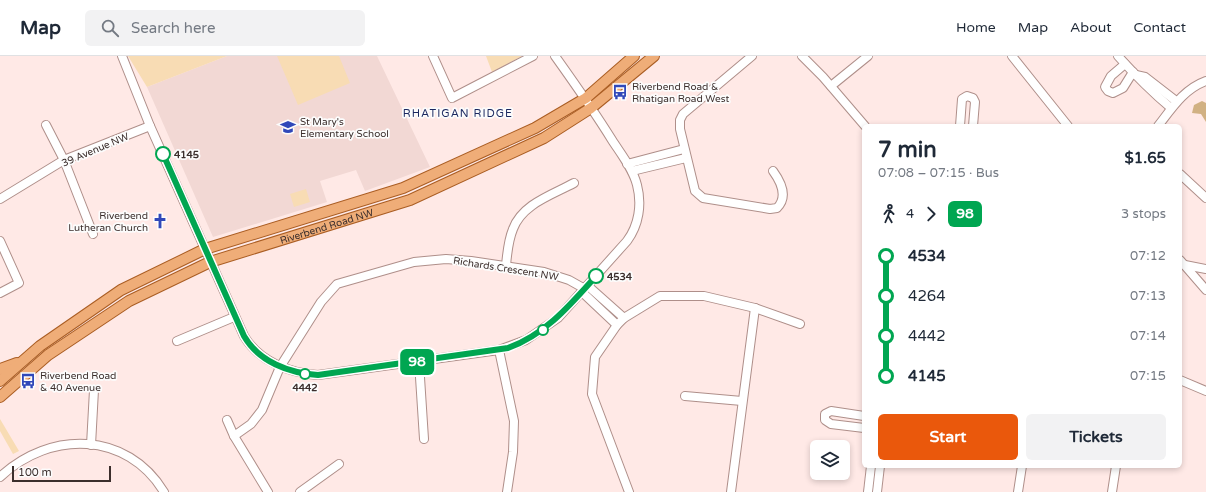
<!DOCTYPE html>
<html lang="en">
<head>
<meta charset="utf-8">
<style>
	:root { --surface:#fff; --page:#f2f2f3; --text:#1f2937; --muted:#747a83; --line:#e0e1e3; --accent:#ea580c }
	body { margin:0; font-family:"Varela Round",sans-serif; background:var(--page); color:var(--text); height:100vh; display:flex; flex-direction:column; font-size:15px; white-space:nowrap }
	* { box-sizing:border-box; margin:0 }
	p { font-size:13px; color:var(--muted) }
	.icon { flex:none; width:22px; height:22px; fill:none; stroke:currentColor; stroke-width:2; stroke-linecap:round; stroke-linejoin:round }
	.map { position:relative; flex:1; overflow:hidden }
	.drawer { position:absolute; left:862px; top:68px; width:320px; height:344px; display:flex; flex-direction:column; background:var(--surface); border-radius:6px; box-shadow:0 2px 6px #0003 }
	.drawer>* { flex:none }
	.badge { padding:0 8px; border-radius:6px; font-size:14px; line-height:26px }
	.buttons { position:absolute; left:810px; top:384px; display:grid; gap:8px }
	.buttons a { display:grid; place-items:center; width:40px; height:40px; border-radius:6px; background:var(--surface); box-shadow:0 2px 6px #0003; font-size:20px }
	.scale { position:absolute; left:12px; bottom:10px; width:99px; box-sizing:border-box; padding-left:4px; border:2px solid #3b2e2c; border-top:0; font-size:11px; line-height:14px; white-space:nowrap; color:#3b2e2c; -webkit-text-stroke:3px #fcfcfc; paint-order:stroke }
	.map>.badge { position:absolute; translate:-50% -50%; box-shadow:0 0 0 2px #fff }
	.legs { display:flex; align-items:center; gap:6px; height:44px; padding:0 16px; font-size:13px }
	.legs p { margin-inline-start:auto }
	.headline { display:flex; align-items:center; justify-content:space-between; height:68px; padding:0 16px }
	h1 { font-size:22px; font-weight:800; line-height:30px }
	.button { display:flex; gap:8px; margin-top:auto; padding:8px 16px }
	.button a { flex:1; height:46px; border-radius:6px; background:var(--accent); color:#fff; font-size:16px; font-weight:800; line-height:46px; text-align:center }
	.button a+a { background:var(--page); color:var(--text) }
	ul { padding:0 16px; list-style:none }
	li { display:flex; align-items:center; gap:14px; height:40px; font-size:15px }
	li i { display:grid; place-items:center; width:6px; height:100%; margin:0 5px; background:currentColor }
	li i::after { content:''; width:10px; height:10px; margin:-5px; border:3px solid; border-radius:50%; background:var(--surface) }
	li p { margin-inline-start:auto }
	li:first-child i { background:linear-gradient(#0000 50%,currentColor 0) }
	li:last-child i { background:linear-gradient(currentColor 50%,#0000 0) }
	header { display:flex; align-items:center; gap:24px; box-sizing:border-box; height:56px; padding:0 20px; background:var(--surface); border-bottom:1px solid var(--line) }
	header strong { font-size:19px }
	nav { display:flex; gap:22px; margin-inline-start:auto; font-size:14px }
	.search { width:280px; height:36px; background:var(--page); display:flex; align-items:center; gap:10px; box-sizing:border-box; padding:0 14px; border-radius:6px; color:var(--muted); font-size:15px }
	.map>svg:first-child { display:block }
	.built { fill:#f2d8d4 }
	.green { fill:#f8dcb4 }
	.forest { fill:#d1b183 }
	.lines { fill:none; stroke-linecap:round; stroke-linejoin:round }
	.minor-casing { stroke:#af8f8a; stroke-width:10 }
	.major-casing { stroke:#aa5d23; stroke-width:12 }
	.minor { stroke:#fff; stroke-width:8 }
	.major { stroke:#efad78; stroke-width:10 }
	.line-1-casing { stroke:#fff; stroke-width:9 }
	.line-1 { stroke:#00a651; stroke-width:6 }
	.stop-1-dot { fill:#fff; stroke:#00a651; stroke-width:2 }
	.labels { text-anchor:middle; stroke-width:3.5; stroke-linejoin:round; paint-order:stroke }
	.poi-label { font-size:10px; fill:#3b2e2c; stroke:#fcfcfc; text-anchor:start }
	.street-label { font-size:10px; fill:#3b2e2c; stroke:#fcfcfc }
	.stop-label { font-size:10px; font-weight:bold; fill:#3b2e2c; stroke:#fcfcfc; text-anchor:start }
	.neighbourhood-label { font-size:11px; letter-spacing:1px; fill:#1a275f; stroke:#fcfcfc }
</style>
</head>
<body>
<header>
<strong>Map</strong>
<div class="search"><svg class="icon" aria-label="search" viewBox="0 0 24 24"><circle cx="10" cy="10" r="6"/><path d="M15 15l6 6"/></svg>Search here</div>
<nav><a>Home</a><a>Map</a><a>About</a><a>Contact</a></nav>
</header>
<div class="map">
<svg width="1206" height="436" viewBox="0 0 1206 436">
	<rect width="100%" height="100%" fill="#ffe9e6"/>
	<polygon class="built" points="227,0 377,0 430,111 365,135 356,114 320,125 327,146 213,181 147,31"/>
	<g class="green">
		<polygon points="128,0 227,0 147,31"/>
		<polygon points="277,0 339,0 350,27 298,49"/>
		<polygon points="486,0 522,0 492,16"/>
		<polygon points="306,133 310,146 294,151 290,138"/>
		<polygon points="0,363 19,395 13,398 0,375"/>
	</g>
	<polygon class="forest" points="1202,45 1206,47 1206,66 1201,58 1192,57 1194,49"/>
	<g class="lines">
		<g class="minor-casing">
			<g id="minor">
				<path d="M 122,0 L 150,70 L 244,280 C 259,305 289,317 318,319 L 499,294 L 526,284 L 558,262 L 627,185 C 639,169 642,148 637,129 C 633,113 621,98 612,84 C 594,55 575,28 555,0"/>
				<polyline points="433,0 452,42 533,0"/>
				<path d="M 752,0 L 683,58 L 680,64 L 680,73 L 695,135 L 703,142 L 770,153 L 777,152 C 788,141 781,126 773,115"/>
				<polyline points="802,0 823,21 865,70"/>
				<polyline points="1012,0 1068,70"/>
				<path d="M 1118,0 C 1135,19 1152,36 1171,52"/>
				<polyline points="1125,8 1111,20 1105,31 1108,35 1113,37 1123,32 1133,16"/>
				<polyline points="1136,19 1145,21 1176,45"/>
				<polyline points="831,30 868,0"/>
				<polyline points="46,69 64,104 93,178"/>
				<polyline points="960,70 962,43 967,40 973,42 975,46 973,70"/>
				<path d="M 1158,70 C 1172,52 1184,33 1206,25"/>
				<polyline points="627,108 684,93"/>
				<polyline points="632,115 686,102"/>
				<polyline points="1180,118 1206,142"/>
				<polyline points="0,143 64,104 150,70"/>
				<polyline points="0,185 19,227 0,237"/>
				<polyline points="1180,204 1206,234"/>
				<polyline points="1185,209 1206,213"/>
				<path d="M 506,210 C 507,198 508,185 513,173 C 522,148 552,139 574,127"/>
				<polyline points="588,230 624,262"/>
				<polyline points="582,236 617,269"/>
				<polyline points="755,252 800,268"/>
				<polyline points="177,285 234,261"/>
				<polyline points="499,294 514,365 513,396 507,436"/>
				<polyline points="419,306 424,383"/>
				<polyline points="1180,324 1206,335"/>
				<polyline points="685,340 742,345"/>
				<polyline points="864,360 831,355 825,358 825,364 831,368 864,372"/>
				<polyline points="227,364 234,380 268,436"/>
				<polyline points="234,380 251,368 262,354 280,311 321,246 337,228 414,206 446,203 471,205 544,216 569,224 585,233"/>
				<polyline points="91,389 94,334"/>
				<path d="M 0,421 C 50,374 127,375 164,436"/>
				<polyline points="300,436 339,408"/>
				<polyline points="629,436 592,338 595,301 617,269 624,262 660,240 704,240 755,252 731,436"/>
				<polyline points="868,436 871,410"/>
				<polyline points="877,436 880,410"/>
				<polyline points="1018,436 1022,410"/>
				<polyline points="1112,436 1116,410"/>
			</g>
		</g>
		<g class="major-casing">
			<g id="major">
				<polyline points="0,313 17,307"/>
				<polyline points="0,325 40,290 121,234 205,193 403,132 535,72 586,42 634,0"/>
				<path id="s1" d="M 0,341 L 48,299 L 129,245 L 210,206 L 410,144 L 544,82 L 591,52 L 654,0"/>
			</g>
		</g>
		<use href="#minor" class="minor"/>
		<use href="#major" class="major"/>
	</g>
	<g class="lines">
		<g class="line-1-casing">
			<path id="line-1" d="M 163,98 L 244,280 C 259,306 289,317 318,319 L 508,292 C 546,278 570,249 596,220"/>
		</g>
		<use href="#line-1" class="line-1"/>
	</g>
	<defs>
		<g id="bus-bare" transform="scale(1.2)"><path d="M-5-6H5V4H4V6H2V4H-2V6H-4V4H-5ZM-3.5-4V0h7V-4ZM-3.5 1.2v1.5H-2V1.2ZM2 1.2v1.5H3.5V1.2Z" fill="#3048b9" stroke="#fcfcfc" stroke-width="2.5" paint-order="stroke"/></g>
		<g id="school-bare" transform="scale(1.2)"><path d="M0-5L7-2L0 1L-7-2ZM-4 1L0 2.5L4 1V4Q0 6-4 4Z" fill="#3048b9" stroke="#fcfcfc" stroke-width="2.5" paint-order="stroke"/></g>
		<g id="church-bare" transform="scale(1.2)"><path d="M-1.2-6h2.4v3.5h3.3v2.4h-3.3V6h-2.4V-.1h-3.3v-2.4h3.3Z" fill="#3048b9" stroke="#fcfcfc" stroke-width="2.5" paint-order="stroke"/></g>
	</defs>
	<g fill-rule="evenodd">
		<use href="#bus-bare" x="620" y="36"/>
		<use href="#school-bare" x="288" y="71"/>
		<use href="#church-bare" x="160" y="165"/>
		<use href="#bus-bare" x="28" y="325"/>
	</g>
	<g class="stop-1-dot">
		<circle cx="163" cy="98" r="7"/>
		<circle cx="596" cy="220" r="7"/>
		<circle cx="543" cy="274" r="5"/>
		<circle cx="305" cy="318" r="5"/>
	</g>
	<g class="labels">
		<g class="poi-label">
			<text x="632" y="34">Riverbend Road &amp;<tspan x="632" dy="12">Rhatigan Road West</tspan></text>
			<text x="300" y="69">St Mary's<tspan x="300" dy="12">Elementary School</tspan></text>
			<text x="148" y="163" text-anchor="end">Riverbend<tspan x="148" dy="12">Lutheran Church</tspan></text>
			<text x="40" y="323">Riverbend Road<tspan x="40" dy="12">&amp; 40 Avenue</tspan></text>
		</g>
		<g class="street-label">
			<text transform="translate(95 93) rotate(-23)" y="4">39 Avenue NW</text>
			<text dy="4" stroke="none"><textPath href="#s1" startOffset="373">Riverbend Road NW</textPath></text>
			<text transform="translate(506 212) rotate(9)" y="4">Richards Crescent NW</text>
		</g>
		<g class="stop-label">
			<text x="174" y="102">4145</text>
			<text x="607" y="224">4534</text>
			<text x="305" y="335" text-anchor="middle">4442</text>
		</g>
		<g class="neighbourhood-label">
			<text x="458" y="61">RHATIGAN RIDGE</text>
		</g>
	</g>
</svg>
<div class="buttons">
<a><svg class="icon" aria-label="layers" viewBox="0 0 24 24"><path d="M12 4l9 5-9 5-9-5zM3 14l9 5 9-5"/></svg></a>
</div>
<div class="scale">100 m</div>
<b class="badge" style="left:417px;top:306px;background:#00a651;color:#fff">98</b>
<section class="drawer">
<div class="headline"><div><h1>7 min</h1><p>07:08 – 07:15 · Bus</p></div><b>$1.65</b></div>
<div class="legs"><svg class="icon" aria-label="walk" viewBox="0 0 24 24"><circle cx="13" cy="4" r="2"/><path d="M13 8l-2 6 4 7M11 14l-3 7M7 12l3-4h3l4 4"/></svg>4<svg class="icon" aria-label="forward" viewBox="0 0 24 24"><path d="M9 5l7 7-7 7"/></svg><b class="badge" style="background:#00a651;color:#fff">98</b><p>3 stops</p></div>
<ul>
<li><i style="color:#00a651"></i><b>4534</b><p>07:12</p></li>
<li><i style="color:#00a651"></i><span>4264</span><p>07:13</p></li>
<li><i style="color:#00a651"></i><span>4442</span><p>07:14</p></li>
<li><i style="color:#00a651"></i><b>4145</b><p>07:15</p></li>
</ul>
<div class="button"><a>Start</a><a>Tickets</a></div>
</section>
</div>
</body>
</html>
